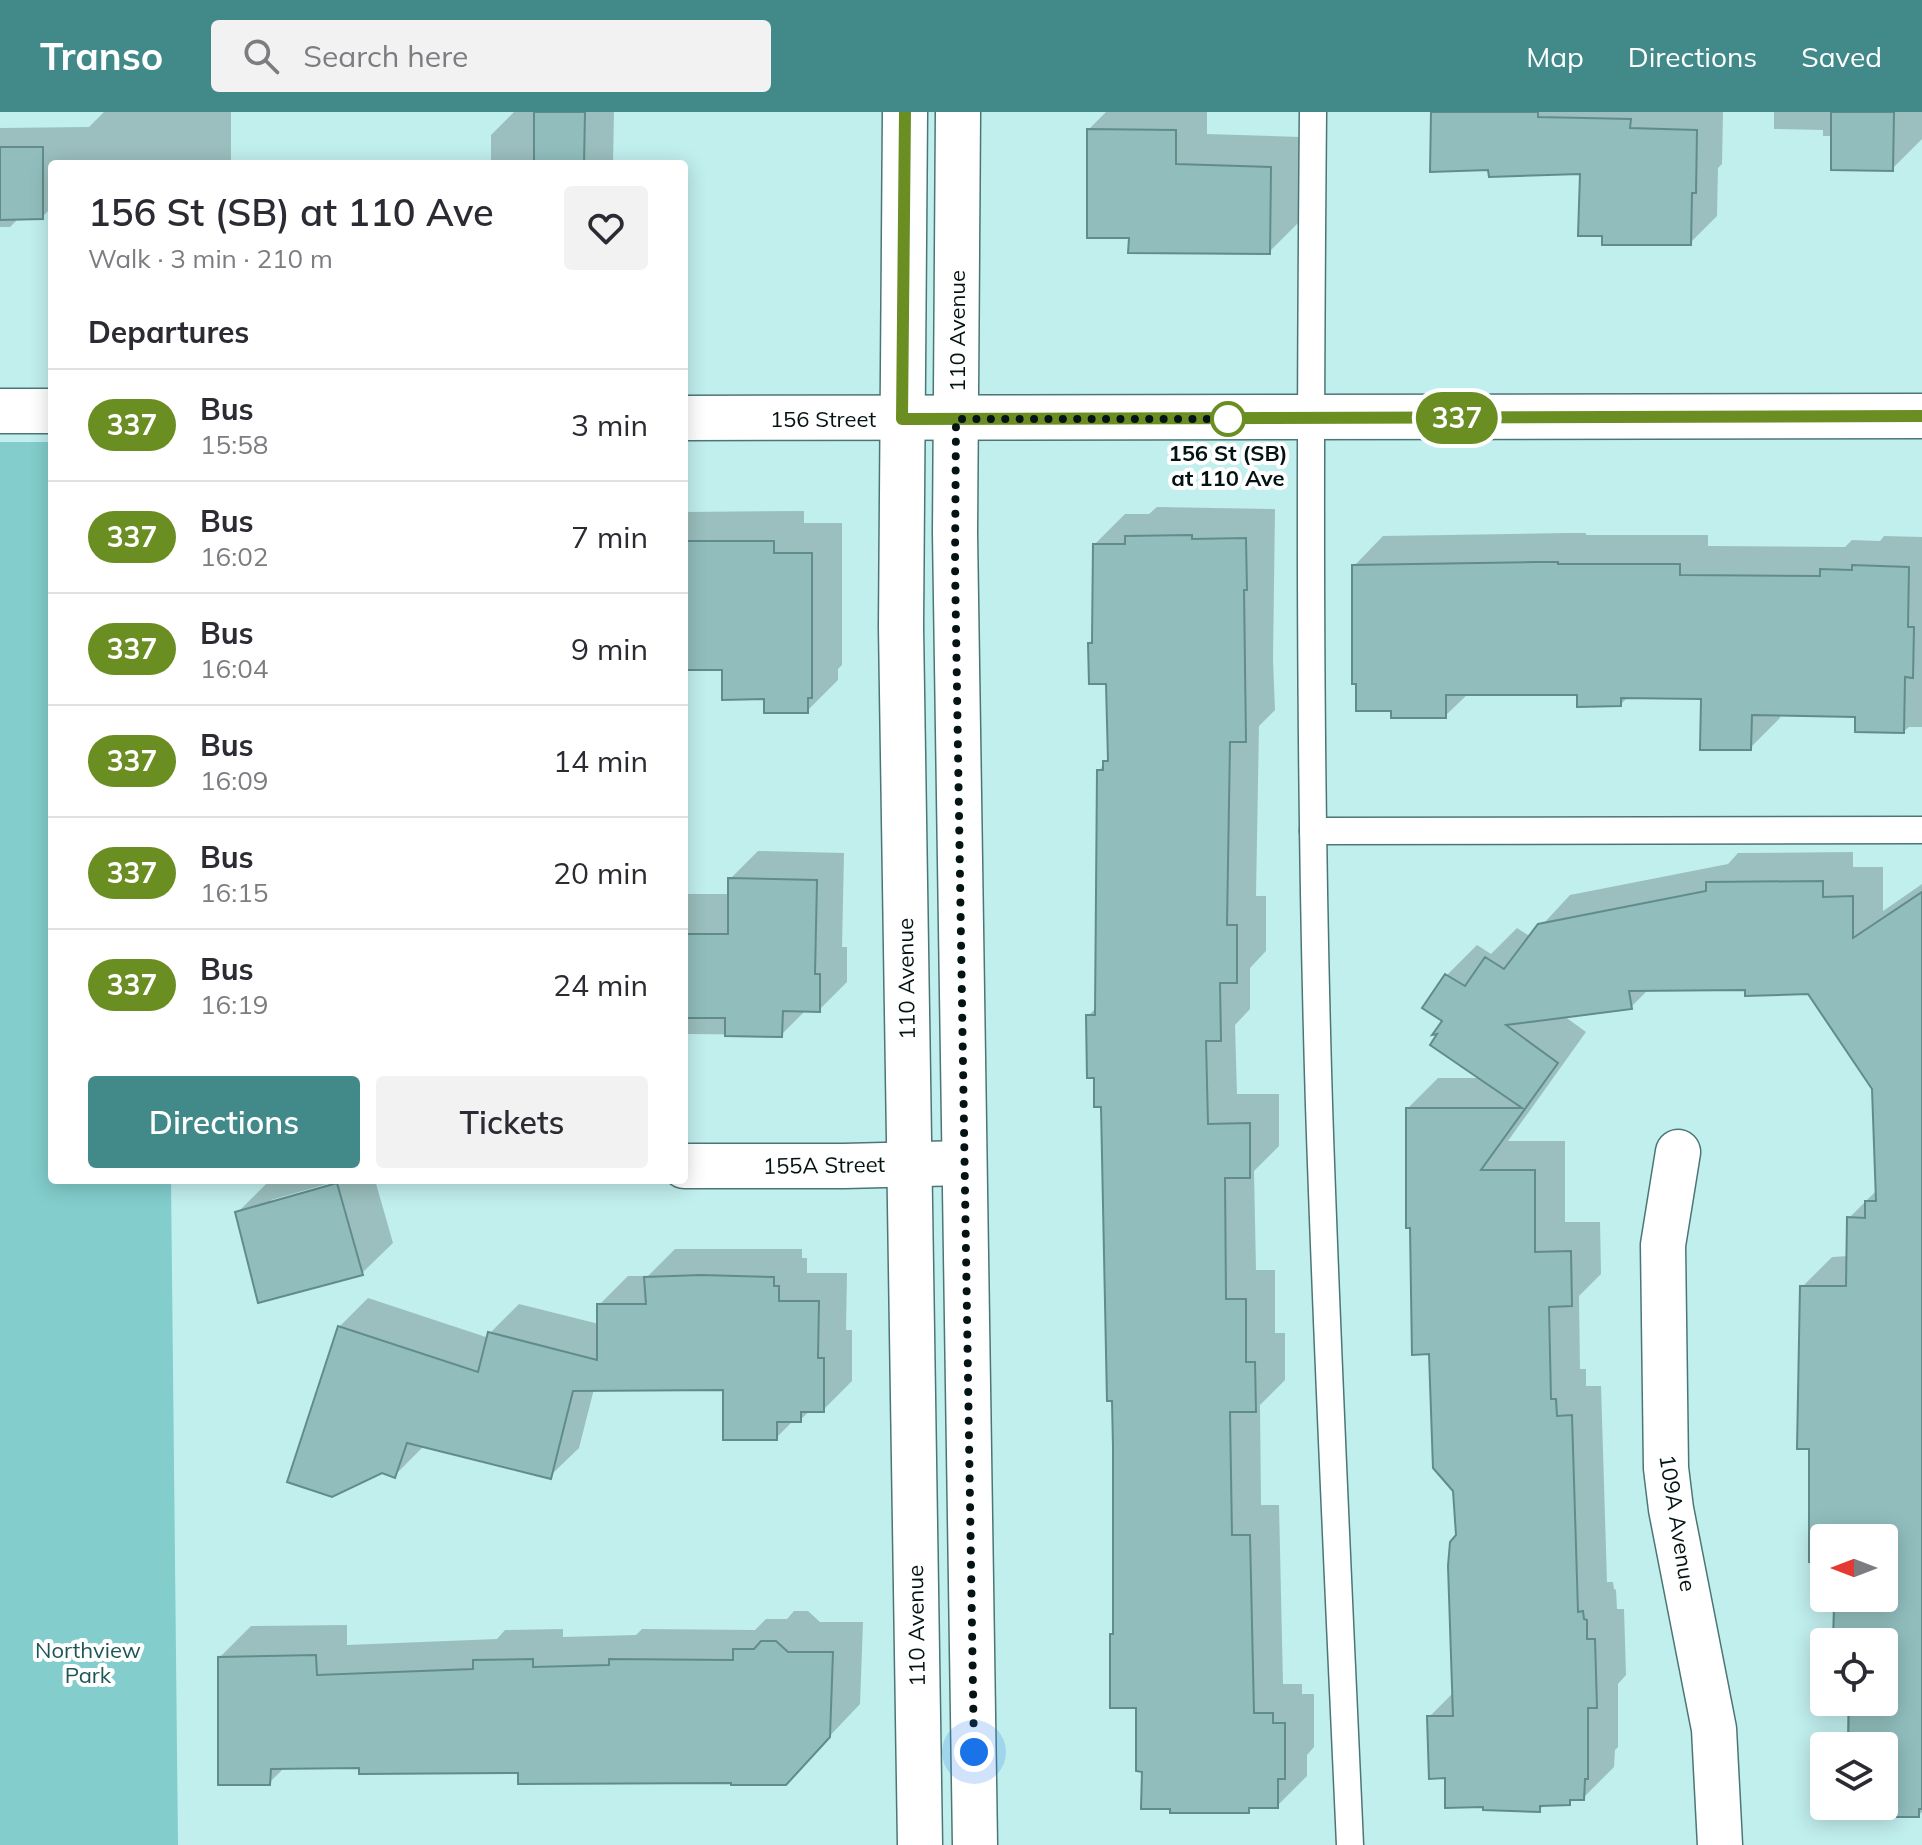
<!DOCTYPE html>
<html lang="en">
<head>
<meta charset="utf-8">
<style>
	:root { --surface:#fff; --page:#f2f2f3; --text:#2b2b33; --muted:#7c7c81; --line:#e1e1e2; --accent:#428a8a }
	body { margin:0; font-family:Mulish,sans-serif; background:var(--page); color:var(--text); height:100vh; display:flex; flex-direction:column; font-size:30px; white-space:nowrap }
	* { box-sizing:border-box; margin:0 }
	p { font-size:26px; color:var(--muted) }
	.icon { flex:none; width:44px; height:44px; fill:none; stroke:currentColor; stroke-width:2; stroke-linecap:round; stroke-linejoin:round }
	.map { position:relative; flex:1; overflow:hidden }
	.details { position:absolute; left:48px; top:48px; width:640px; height:1024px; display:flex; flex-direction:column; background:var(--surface); border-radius:8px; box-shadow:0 4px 20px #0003 }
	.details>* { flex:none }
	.badge { padding:0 16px; border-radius:26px; font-size:28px; line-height:52px }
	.needle { width:52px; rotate:270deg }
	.tools { position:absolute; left:1810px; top:1412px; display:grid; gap:16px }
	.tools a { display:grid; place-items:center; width:88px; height:88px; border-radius:8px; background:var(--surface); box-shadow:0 4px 20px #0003; font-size:40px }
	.you { position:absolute; width:40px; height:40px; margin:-20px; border:6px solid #fff; border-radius:50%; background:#1a73e8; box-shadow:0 0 0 12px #1a73e833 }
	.map>.badge { position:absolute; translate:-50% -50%; box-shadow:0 0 0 4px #fff }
	h2 { padding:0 40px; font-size:30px; line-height:72px }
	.round { display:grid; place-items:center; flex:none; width:84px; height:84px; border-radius:8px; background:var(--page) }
	.headline { display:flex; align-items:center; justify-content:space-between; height:136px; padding:0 40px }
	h1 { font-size:38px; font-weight:600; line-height:60px }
	.cta { display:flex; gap:16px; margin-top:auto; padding:16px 40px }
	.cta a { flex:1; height:92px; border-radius:8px; background:var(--accent); color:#fff; font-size:32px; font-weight:600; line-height:92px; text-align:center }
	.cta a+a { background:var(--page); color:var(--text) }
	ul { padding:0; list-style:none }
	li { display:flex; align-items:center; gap:24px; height:112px; padding:0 40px; border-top:2px solid var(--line) }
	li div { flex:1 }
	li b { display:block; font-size:30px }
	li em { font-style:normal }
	li .badge { min-width:88px; font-weight:700; text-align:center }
	header { display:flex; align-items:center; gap:48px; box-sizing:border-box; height:112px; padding:0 40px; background:var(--accent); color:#fff }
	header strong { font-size:38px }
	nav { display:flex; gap:44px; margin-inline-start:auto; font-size:28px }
	.search { width:560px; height:72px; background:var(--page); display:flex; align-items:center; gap:20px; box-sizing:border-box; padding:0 28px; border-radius:8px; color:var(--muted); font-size:30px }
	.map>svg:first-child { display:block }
	.green { fill:#83cdcd }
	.shadow { fill:#0003 }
	.building { fill:#91bebd; stroke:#628c8c; stroke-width:2 }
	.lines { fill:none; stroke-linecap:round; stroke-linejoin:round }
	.lane-casing { stroke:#4c7676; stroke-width:29 }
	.street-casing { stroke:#4c7676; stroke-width:47 }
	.secondary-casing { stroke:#4c7676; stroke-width:47 }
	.lane { stroke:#fff; stroke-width:26 }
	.street { stroke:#fff; stroke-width:44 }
	.secondary { stroke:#fff; stroke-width:44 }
	.line-casing { stroke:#fff; stroke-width:18 }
	.line { stroke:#6b8e23; stroke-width:12 }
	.walk { stroke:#041414; stroke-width:8; stroke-dasharray:0 14.4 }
	.stop-dot { fill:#fff; stroke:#6b8e23; stroke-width:4 }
	.labels { text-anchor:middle; stroke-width:8; stroke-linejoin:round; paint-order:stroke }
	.street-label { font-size:22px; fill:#041414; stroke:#fff }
	.stop-label { font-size:22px; font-weight:bold; fill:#041414; stroke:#fff }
	.park-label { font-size:22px; fill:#1e5656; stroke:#fff }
</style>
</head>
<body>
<header>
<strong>Transo</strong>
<div class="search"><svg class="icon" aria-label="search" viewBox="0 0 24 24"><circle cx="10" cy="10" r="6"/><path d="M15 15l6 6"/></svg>Search here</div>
<nav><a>Map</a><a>Directions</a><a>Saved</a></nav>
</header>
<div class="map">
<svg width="1922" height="1733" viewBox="0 0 1922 1733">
	<rect width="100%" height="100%" fill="#c1efee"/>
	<polygon class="green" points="0,330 52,330 52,1068 171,1068 178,1733 0,1733"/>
	<g class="shadow">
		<polygon points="104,0 231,0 231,51 52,52 52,95 42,105 20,105 10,115 0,115 0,16 89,15"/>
		<polygon points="514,0 614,0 613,52 491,52 491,23"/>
		<polygon points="1106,0 1207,0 1207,22 1301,25 1300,109 1269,140 1131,124 1089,17"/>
		<polygon points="1433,0 1723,0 1722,52 1718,56 1717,104 1690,131 1604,122 1582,60 1490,56"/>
		<polygon points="1774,0 1922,0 1922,27 1892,57 1833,24 1823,24 1823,18 1774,17"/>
		<polygon points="1157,395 1275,397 1273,548 1275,598 1259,614 1256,784 1266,784 1266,839 1250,856 1250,897 1235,913 1237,982 1279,982 1279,1034 1254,1059 1256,1158 1275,1158 1275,1221 1285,1221 1285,1268 1260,1293 1261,1393 1279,1393 1283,1572 1302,1572 1302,1582 1314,1582 1314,1635 1307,1643 1307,1664 1277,1694 1253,1694 1248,1699 1144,1658 1138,1594 1112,1522 1115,1519 1114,1287 1103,993 1088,904 1097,895 1099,659 1109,645 1108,570 1090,531 1094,528 1095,432 1125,402 1149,402"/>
		<polygon points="804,399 804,411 842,411 842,553 838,557 838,568 807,599 766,585 724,556 684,556 684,400"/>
		<polygon points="1565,421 1586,421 1586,423 1708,423 1708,434 1845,435 1852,428 1880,429 1884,424 1922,425 1922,615 1909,615 1904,619 1857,603 1780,602 1780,606 1750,636 1703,585 1629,584 1621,592 1579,581 1469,581 1445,604 1354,454 1383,424"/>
		<polygon points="758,739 844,741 842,835 847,835 847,870 819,898 806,898 781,923 687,922 684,926 684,782 730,782 730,767"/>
		<polygon points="1853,740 1853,755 1883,755 1883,799 1922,772 1922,1700 1919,1703 1877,1694 1884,1694 1884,1634 1847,1634 1847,1590 1884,1590 1884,1530 1835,1530 1836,1491 1829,1486 1884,1486 1884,1426 1824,1426 1824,1448 1811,1335 1802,1175 1832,1145 1849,1144 1849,1106 1878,1077 1874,976 1809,880 1747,876 1649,877 1631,895 1564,904 1586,920 1508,1029 1565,1029 1565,1110 1600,1110 1601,1162 1579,1184 1580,1257 1586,1257 1586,1274 1601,1274 1607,1470 1613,1470 1614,1477 1616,1478 1617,1497 1624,1497 1626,1563 1618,1572 1618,1635 1615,1638 1614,1655 1583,1686 1575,1686 1569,1691 1545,1692 1539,1698 1447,1664 1429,1605 1454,1580 1458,1424 1455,1378 1431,1240 1408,996 1438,966 1482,966 1445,908 1425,895 1447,863 1477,833 1491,842 1517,816 1531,825 1570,783 1728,752 1738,741"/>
		<polygon points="275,1068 341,1068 271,1088 271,1092 347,1070 347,1068 375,1068 393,1131 362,1161 237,1101 268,1070"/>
		<polygon points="675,1137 802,1137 802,1146 807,1146 807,1161 847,1161 846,1218 852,1218 852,1269 823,1298 811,1298 800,1308 794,1308 776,1326 725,1276 594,1277 579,1336 550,1364 425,1333 395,1363 339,1215 368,1186 489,1226 490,1221 519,1192 599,1212 599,1193 628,1164 648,1164"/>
		<polygon points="794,1499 808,1499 820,1510 863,1510 860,1592 785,1671 361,1654 286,1654 269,1671 220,1545 251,1514 347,1513 347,1533 497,1527 505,1518 563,1517 563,1525 636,1523 642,1517 755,1518 766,1507 787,1507"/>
	</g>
	<g class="building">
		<polygon points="534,0 585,0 584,52 534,52"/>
		<polygon points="1431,0 1538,0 1538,5 1631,7 1630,16 1697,18 1696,81 1692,81 1691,133 1602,133 1602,124 1578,124 1580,62 1489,65 1488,58 1430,60"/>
		<polygon points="1831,0 1894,0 1893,59 1831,58"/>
		<polygon points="1087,17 1176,18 1176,52 1271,55 1270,142 1128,141 1129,126 1087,126"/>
		<polygon points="0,35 43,35 43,107 0,108"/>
		<polygon points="1192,423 1192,427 1246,426 1247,478 1244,478 1246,630 1230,630 1227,813 1237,813 1237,871 1220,871 1221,929 1206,929 1208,1012 1250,1011 1250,1066 1225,1066 1226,1187 1246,1187 1246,1250 1255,1250 1256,1300 1230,1300 1232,1423 1250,1423 1254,1601 1273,1601 1273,1611 1285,1611 1285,1667 1278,1667 1278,1696 1249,1696 1249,1701 1170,1701 1170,1697 1141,1697 1142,1660 1136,1659 1136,1596 1110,1596 1110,1522 1113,1522 1113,1335 1112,1289 1107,1289 1101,995 1094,995 1094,966 1087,966 1086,903 1095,903 1097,658 1103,658 1103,649 1108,649 1106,572 1089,572 1088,531 1092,531 1093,432 1125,432 1125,424"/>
		<polygon points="684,429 774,429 774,441 812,441 812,586 808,586 808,601 764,601 764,587 722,588 722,558 684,558"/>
		<polygon points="1534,450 1558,450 1558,452 1680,452 1680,463 1820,464 1820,457 1852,458 1852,453 1909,455 1908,515 1914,515 1913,566 1905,565 1904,621 1855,620 1855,605 1752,603 1751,638 1700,638 1701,587 1621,586 1621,594 1577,595 1577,583 1446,583 1446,606 1391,606 1391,599 1356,599 1356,572 1352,572 1352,453"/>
		<polygon points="728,766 817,768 815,862 820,862 820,900 783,899 782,925 725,924 725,906 684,906 684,822 728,822"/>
		<polygon points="1823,769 1823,785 1853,784 1853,826 1922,780 1922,1697 1919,1697 1919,1705 1875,1705 1875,1694 1884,1694 1884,1634 1848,1634 1849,1590 1884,1590 1884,1530 1833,1530 1834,1493 1827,1493 1827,1486 1884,1486 1884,1426 1824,1426 1824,1450 1809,1450 1809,1337 1797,1337 1800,1174 1846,1174 1847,1105 1865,1106 1865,1089 1876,1089 1872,977 1808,882 1745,884 1745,878 1629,879 1632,897 1506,913 1558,951 1481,1058 1535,1058 1535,1140 1571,1139 1572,1194 1549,1195 1551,1287 1556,1287 1557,1304 1572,1303 1578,1500 1583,1499 1584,1507 1587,1508 1587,1527 1595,1527 1597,1596 1588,1596 1588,1667 1585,1667 1584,1688 1570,1688 1570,1693 1540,1694 1540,1700 1483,1698 1483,1695 1445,1696 1445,1666 1429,1667 1427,1604 1453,1604 1448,1454 1450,1430 1456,1423 1453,1379 1433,1356 1429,1242 1412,1243 1410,1116 1406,1116 1406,996 1522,996 1430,933 1437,922 1432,923 1442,909 1422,896 1445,862 1465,874 1485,845 1504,857 1538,812 1706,779 1706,770"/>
		<polygon points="337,1071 363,1163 258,1191 235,1100"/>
		<polygon points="701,1163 774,1165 774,1174 779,1174 779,1189 819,1189 818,1246 824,1246 824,1300 801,1300 801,1310 777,1310 777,1328 723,1328 723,1278 573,1279 551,1367 407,1331 395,1366 382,1361 332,1385 287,1370 338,1214 478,1260 488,1220 597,1248 597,1192 646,1192 644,1165"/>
		<polygon points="761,1529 776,1529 788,1540 833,1540 830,1625 786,1673 731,1673 731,1671 518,1672 518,1661 359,1662 359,1656 271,1657 270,1673 218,1673 218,1545 316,1543 317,1563 473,1557 473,1548 533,1547 533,1555 609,1553 609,1547 733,1548 733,1537 754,1537"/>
	</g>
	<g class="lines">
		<g class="lane-casing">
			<g id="lane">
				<path d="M 1313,0 C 1310,331 1309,662 1319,993 C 1327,1240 1339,1486 1350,1733"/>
				<polyline points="1313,719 1922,718"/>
			</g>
		</g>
		<g class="street-casing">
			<g id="street">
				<polyline points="1678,1040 1663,1133 1666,1356 1671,1397 1714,1617 1720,1733"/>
				<polyline points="684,1054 844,1054 964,1051"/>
			</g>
		</g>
		<g class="secondary-casing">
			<g id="secondary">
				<polyline points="905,0 901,515 920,1733"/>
				<polyline points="958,0 955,421 975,1733"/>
				<polyline points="0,299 52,299"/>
				<polyline points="684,306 1922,304"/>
			</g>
		</g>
		<use href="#lane" class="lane"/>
		<use href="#street" class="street"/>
		<use href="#secondary" class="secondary"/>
	</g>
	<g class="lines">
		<g class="line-casing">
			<polyline id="line" points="905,0 902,307 1922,304"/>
		</g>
		<use href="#line" class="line"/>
		<polyline class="walk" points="974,1640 955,453 956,307 1228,307"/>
	</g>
	<circle class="stop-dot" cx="1228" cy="307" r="16"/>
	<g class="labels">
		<g class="street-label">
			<text transform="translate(957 219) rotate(-90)" y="8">110 Avenue</text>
			<text x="823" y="315">156 Street</text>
			<text transform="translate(906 867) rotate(-91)" y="8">110 Avenue</text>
			<text transform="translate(824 1053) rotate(-1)" y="8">155A Street</text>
			<text transform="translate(1678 1411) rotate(81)" y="8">109A Avenue</text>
			<text transform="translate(916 1514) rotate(-91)" y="8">110 Avenue</text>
		</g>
		<g class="stop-label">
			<text x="1228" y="349">156 St (SB)<tspan x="1228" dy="25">at 110 Ave</tspan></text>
		</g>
		<g class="park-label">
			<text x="88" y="1546">Northview<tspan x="88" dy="25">Park</tspan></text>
		</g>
	</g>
</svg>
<div class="tools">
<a><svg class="needle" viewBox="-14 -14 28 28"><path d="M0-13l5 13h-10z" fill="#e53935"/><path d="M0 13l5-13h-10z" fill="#7c7c81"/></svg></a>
<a><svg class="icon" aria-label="locate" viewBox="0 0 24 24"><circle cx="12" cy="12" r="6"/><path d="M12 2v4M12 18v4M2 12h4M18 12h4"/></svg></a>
<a><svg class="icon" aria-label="layers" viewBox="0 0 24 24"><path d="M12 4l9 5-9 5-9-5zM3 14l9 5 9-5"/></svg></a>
</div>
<div class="you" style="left:974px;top:1640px"></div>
<b class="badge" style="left:1457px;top:306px;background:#6b8e23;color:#fff">337</b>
<section class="details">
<div class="headline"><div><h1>156 St (SB) at 110 Ave</h1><p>Walk · 3 min · 210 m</p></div><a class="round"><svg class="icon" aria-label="heart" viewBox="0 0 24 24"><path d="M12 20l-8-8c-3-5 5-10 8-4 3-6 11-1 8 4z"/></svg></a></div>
<h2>Departures</h2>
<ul>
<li><span class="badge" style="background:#6b8e23;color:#fff">337</span><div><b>Bus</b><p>15:58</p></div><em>3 min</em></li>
<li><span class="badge" style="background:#6b8e23;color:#fff">337</span><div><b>Bus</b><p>16:02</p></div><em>7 min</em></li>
<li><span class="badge" style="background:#6b8e23;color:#fff">337</span><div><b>Bus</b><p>16:04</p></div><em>9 min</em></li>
<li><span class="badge" style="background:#6b8e23;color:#fff">337</span><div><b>Bus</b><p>16:09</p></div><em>14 min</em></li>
<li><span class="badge" style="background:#6b8e23;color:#fff">337</span><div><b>Bus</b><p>16:15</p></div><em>20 min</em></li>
<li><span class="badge" style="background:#6b8e23;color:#fff">337</span><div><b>Bus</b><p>16:19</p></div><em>24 min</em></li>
</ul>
<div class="cta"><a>Directions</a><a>Tickets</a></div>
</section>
</div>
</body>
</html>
